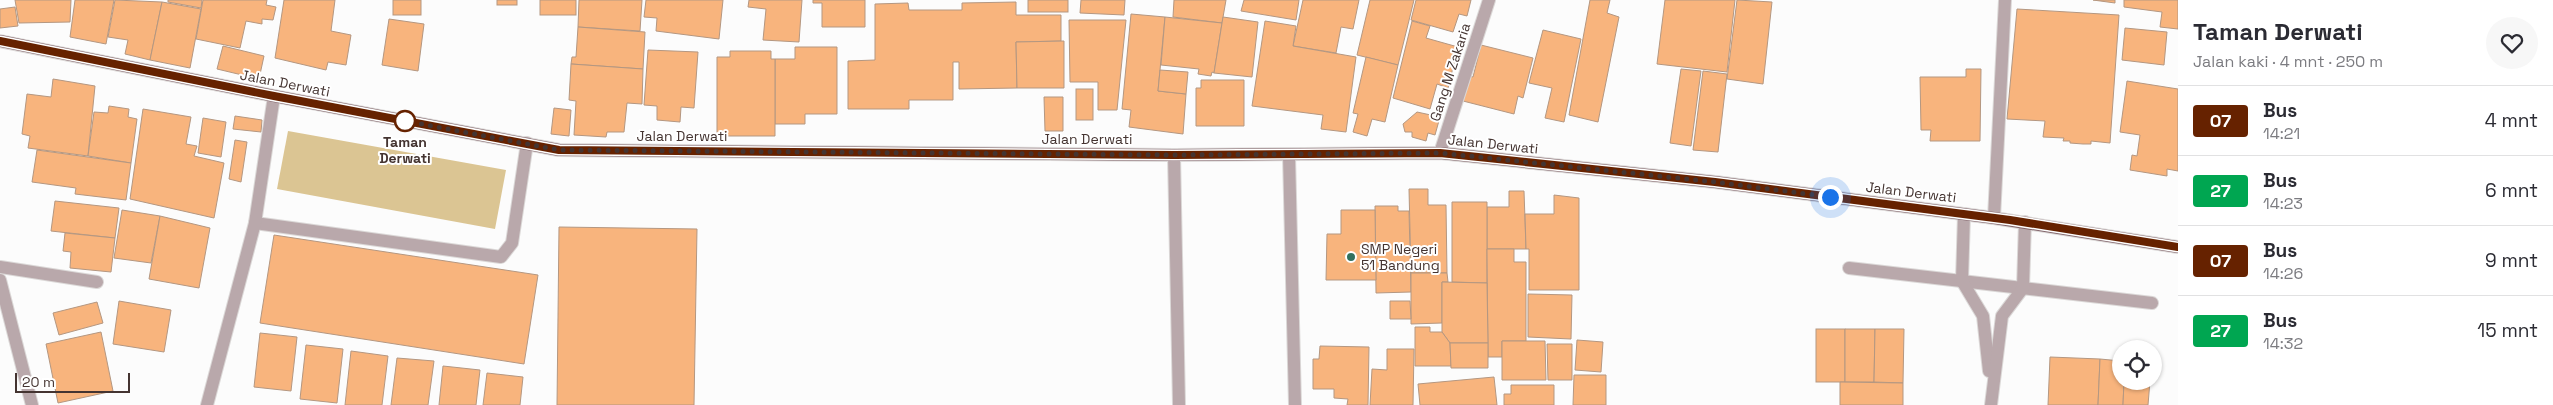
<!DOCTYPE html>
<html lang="id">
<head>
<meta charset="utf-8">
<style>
	:root { --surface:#fff; --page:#f7f7f7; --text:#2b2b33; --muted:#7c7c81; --line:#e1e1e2 }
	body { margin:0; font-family:"Space Grotesk",sans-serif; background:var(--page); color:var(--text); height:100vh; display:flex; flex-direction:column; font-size:19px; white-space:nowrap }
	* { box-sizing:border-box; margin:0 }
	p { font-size:16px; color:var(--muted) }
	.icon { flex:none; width:28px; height:28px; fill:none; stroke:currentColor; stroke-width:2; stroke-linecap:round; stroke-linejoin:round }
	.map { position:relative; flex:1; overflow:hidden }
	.panel { display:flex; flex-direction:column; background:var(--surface); width:375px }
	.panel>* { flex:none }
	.badge { padding:0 10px; border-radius:4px; font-size:18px; line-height:32px }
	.controls { position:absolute; left:2112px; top:340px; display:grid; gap:10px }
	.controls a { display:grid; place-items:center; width:50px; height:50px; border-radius:50%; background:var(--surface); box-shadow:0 1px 4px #0004; font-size:25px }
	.scale { position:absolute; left:15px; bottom:12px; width:115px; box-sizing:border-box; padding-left:5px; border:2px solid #443431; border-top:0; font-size:14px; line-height:18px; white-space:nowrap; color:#443431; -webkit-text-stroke:4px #fff; paint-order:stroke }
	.you { position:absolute; width:25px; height:25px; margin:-12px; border:4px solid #fff; border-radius:50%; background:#1a73e8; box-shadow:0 0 0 8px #1a73e833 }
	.map>.badge { position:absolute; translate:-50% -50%; box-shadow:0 0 0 2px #fff }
	.round { display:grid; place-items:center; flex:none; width:52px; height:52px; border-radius:26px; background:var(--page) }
	.headline { display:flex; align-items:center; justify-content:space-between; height:85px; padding:0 15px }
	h1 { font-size:24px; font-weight:600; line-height:38px }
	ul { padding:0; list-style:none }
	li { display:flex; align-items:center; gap:15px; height:70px; padding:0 15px; border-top:1px solid var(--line) }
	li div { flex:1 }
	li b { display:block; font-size:19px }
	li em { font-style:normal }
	li .badge { min-width:55px; font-weight:700; text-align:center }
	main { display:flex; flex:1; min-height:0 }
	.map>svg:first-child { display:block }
	.green { fill:#dbc593 }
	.building { fill:#f8b47d; stroke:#b49781 }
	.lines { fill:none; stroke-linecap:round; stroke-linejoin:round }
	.service-casing { stroke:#dbd8d7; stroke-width:14 }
	.minor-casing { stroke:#dbd8d7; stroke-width:14 }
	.primary-casing { stroke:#dbd8d7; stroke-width:14 }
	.service { stroke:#b9a8ab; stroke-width:12 }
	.minor { stroke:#b9a8ab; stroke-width:12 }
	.primary { stroke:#806369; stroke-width:12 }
	.line-casing { stroke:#fff; stroke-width:11 }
	.line { stroke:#620; stroke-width:8 }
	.walk { stroke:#443431; stroke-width:5; stroke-dasharray:0 9 }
	.stop-dot { fill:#fff; stroke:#620; stroke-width:2.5 }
	.poi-dot { fill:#31705e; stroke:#fff; stroke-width:2 }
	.labels { text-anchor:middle; stroke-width:4; stroke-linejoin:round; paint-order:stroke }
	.street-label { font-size:14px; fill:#443431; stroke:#fff }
	.stop-label { font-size:14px; font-weight:bold; fill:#443431; stroke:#fff }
	.poi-label { font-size:14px; fill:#443431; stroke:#fff; text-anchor:start }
</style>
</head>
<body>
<main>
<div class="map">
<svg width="2178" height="405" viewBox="0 0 2178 405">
	<rect width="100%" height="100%" fill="#fcfcfc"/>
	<polygon class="green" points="288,131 506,170 495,229 277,189"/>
	<g class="building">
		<polygon points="15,0 71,0 70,22 19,23"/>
		<polygon points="75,0 114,0 106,44 70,37"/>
		<polygon points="115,0 162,2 150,60 125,54 128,40 108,37"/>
		<polygon points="168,0 202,0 201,8 168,2"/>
		<polygon points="203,0 267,0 266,5 276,7 273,20 262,19 262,24 246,21 240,48 196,39"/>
		<polygon points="284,0 335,0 331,31 351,35 346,65 328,62 326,70 275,58"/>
		<rect x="393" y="0" width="28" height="15"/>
		<rect x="497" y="0" width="20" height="5"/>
		<rect x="540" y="0" width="36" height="15"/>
		<polygon points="579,0 642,0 640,31 578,27"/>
		<polygon points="646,0 723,0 719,39 656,31 657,18 644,17"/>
		<polygon points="749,0 802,0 799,42 763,40 766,9 748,7"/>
		<polygon points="813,0 865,0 865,27 822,27 822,3 813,3"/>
		<rect x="1028" y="0" width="40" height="12"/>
		<polygon points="1081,0 1125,0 1124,15 1080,13"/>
		<polygon points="1174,0 1226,0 1222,23 1173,17"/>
		<polygon points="1244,0 1299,0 1296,20 1241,11"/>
		<polygon points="1303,0 1359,0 1353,29 1341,27 1336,53 1293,46"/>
		<polygon points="1370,0 1414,0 1398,65 1357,55"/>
		<polygon points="1416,0 1471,0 1467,16 1459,14 1453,32 1411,20"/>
		<polygon points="1590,0 1610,0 1607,13 1619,17 1598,122 1569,115"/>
		<polygon points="1665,0 1735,0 1727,72 1657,64"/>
		<polygon points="1737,0 1772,2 1763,84 1727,79"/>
		<polygon points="2093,0 2115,0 2115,3"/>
		<polygon points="2124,0 2178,0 2178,29 2160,27 2162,12 2124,7"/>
		<polygon points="162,2 201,9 190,68 150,60"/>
		<polygon points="1016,2 1016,15 1061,15 1061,41 1016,42 1017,88 959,89 959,62 953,62 953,100 909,100 909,109 848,109 848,61 875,60 875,4 908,3 909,10 962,10 962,3"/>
		<polygon points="15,7 18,26 0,28 0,9"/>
		<polygon points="2017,9 2119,15 2110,143 2091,141 2091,144 2083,144 2070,143 2070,141 2063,141 2064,138 2043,137 2045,121 2007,119"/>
		<polygon points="1131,14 1165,17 1158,91 1186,94 1183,134 1129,127 1131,110 1122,109"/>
		<polygon points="1165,17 1222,23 1214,73 1212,72 1211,76 1198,74 1199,69 1161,65"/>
		<polygon points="1223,17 1258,22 1252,77 1214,73"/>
		<polygon points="389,19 424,24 418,71 382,65"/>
		<polygon points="1069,20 1126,20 1117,110 1098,110 1098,82 1070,82"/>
		<polygon points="1265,21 1296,26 1293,46 1356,57 1346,132 1321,129 1323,115 1252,106"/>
		<polygon points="1412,21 1430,26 1426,38 1458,47 1448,88 1437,84 1430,109 1393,98"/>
		<polygon points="578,27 645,32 643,69 571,64 572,57 576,57"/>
		<polygon points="2125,28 2167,32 2164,65 2122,60"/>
		<polygon points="1543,30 1581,39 1564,122 1545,118 1552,88 1529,83"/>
		<polygon points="1064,41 1064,88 1017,88 1016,42"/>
		<polygon points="1481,45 1533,58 1523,98 1518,96 1514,114 1463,101 1469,76 1473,77"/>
		<polygon points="223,46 264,56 259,79 217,69"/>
		<polygon points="795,47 837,47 837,114 805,114 805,124 775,124 775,59 795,59"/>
		<polygon points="648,50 698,52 694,108 681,107 680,122 657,120 657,106 644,105"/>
		<polygon points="730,51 771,51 771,59 775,59 775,136 717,136 717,57 730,57"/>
		<polygon points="1366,57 1398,65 1385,122 1372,119 1367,136 1353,132 1358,114 1353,113"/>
		<polygon points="571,64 643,69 642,104 627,103 624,132 607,132 606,137 574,135 576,101 569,100"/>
		<polygon points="1681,69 1701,71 1691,146 1670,143"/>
		<polygon points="1966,69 1981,69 1980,141 1930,141 1931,130 1921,130 1920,77 1966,77"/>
		<polygon points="1160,70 1188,72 1186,94 1158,91"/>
		<polygon points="1703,71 1727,74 1718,152 1693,150"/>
		<polygon points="53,79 95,86 88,156 28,148 30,136 22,134 27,94 51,97"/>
		<polygon points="1201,80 1244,80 1244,126 1196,126 1196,88 1201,88"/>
		<polygon points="2127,81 2178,89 2178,171 2167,169 2167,176 2130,170 2132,155 2137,156 2140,135 2120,132"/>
		<rect x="1076" y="89" width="17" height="31"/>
		<polygon points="1044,97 1063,97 1063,131 1045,131"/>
		<polygon points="109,106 129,109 128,117 137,119 131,163 88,156 94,112 108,113"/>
		<polygon points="554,108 571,110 569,136 551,134"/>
		<polygon points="143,109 191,117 186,144 197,146 194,156 224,163 214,218 130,199"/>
		<polygon points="1417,112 1440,117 1435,135 1428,133 1426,141 1412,137 1412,132 1405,132 1403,124"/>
		<polygon points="235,116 262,120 261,132 233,129"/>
		<polygon points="203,118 226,122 221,157 198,153"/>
		<polygon points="235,140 247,142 241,182 229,179"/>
		<polygon points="37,150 131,163 126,200 75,194 76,188 32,182"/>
		<polygon points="1409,189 1428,189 1428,205 1446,205 1447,273 1411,273"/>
		<polygon points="1509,191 1524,191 1526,249 1487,249 1487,207 1509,207"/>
		<polygon points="1554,195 1579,198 1579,290 1529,290 1529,249 1526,249 1525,214 1554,214"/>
		<polygon points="55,201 119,208 115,238 51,231"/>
		<polygon points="1452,202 1487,202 1487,283 1452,282"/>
		<polygon points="1375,206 1398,206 1398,211 1409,211 1411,292 1376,293"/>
		<polygon points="122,210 160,216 151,263 114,258"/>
		<polygon points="1341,210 1375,210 1376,280 1326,280 1327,234 1341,234"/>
		<polygon points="160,216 210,228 199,288 149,279"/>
		<polygon points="559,227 697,229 694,405 557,405"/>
		<polygon points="65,233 115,238 111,272 70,268 71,252 63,251"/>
		<polygon points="274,235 538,275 524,364 260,323"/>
		<polygon points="1487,249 1514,249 1514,262 1526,262 1526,341 1502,341 1502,357 1488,357"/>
		<polygon points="1411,273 1447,273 1448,282 1442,282 1442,323 1411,324"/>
		<polygon points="1442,282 1487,283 1488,343 1450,343 1442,332"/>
		<polygon points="1528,294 1572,295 1571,339 1528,337"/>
		<polygon points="119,301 171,310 164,352 113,344"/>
		<polygon points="1390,301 1410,301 1411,319 1390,319"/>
		<polygon points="97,302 103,323 59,335 53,313"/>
		<polygon points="1415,327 1430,327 1430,332 1442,332 1450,343 1451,366 1415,366"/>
		<rect x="1816" y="329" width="29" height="53"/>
		<polygon points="1845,329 1875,329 1874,382 1845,382"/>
		<polygon points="1875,329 1904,329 1903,383 1874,382"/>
		<polygon points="101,332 113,391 58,403 46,344"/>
		<polygon points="260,333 297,337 291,391 254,387"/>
		<polygon points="1577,340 1603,342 1601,372 1575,370"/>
		<polygon points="1502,341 1545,341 1546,380 1502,380"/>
		<polygon points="1450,343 1488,343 1488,368 1451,368"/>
		<polygon points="1547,344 1572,344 1572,380 1548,380"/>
		<polygon points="306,345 343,349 337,403 300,399"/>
		<polygon points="1320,346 1369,347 1368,405 1347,405 1348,399 1334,398 1334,389 1313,389 1313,359 1319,359"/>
		<polygon points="1387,349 1414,349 1413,405 1370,405 1372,369 1387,370"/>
		<polygon points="351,351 388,356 382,405 345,405"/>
		<polygon points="2050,357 2100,359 2098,405 2048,405"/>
		<polygon points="397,358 434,361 428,405 391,405"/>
		<polygon points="2100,359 2121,361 2121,381 2124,381 2123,405 2098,405"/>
		<polygon points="443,366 480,370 476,405 439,405"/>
		<polygon points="487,373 523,377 520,405 483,405"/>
		<polygon points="1574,375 1606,375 1606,405 1573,405"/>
		<polygon points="1494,377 1497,405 1420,405 1418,384"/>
		<polygon points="2124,381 2150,381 2148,405 2123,405"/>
		<polygon points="1840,382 1903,383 1903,405 1840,405"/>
		<polygon points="1511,385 1554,385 1554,405 1504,405 1504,394 1511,394"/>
	</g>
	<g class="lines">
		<g class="service-casing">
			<polyline id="service" points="1849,268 2152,303"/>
		</g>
		<g class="minor-casing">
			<g id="minor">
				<polyline points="1440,153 1489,0"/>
				<polyline points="1174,155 1179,405"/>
				<polyline points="1289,155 1295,405"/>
				<polyline points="1964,214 1962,281 1983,316 1989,371"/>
				<polyline points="1994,218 2005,0"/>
				<polyline points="255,223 501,257 512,243 527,143"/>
				<polyline points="0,267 97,282"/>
				<polyline points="0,280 32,405"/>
				<polyline points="207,405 255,223 274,96"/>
				<polyline points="1991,405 2002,316 2023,288 2025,222"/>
			</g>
		</g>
		<g class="primary-casing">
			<polyline id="primary" points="0,41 274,96 559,150 1174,155 1440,153 1715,182 1994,218 2178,247"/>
		</g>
		<use href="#service" class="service"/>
		<use href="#minor" class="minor"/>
		<use href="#primary" class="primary"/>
	</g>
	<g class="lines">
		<g class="line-casing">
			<polyline id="line" points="0,41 274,96 559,150 1174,155 1440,153 1715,182 2010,220 2178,247"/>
		</g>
		<use href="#line" class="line"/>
		<polyline class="walk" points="405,121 400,120 559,150 1174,155 1440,153 1715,182 1830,197"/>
	</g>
	<circle class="stop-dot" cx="405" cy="121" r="10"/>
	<circle class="poi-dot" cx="1351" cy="257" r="5"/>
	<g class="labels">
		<g class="street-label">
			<text transform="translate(1450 72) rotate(-72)" y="5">Gang M Zakaria</text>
			<text transform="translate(285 83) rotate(11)" y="5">Jalan Derwati</text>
			<text x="682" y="141">Jalan Derwati</text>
			<text x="1087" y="144">Jalan Derwati</text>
			<text transform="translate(1493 144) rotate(6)" y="5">Jalan Derwati</text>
			<text transform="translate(1911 192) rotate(7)" y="5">Jalan Derwati</text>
		</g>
		<g class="stop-label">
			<text x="405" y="147">Taman<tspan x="405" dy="16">Derwati</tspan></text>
		</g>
		<g class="poi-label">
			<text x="1361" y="254">SMP Negeri<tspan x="1361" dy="16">51 Bandung</tspan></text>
		</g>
	</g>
</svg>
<div class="controls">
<a><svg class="icon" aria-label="locate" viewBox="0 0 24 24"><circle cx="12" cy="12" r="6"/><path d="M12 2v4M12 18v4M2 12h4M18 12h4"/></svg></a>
</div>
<div class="scale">20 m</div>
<div class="you" style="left:1830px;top:197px"></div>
</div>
<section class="panel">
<div class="headline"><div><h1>Taman Derwati</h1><p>Jalan kaki · 4 mnt · 250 m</p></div><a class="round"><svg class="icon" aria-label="heart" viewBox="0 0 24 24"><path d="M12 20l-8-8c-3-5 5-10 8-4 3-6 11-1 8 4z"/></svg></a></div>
<ul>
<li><span class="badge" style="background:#620;color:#fff">07</span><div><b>Bus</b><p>14:21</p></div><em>4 mnt</em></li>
<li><span class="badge" style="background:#00a651;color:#fff">27</span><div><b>Bus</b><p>14:23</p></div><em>6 mnt</em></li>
<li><span class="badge" style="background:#620;color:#fff">07</span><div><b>Bus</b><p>14:26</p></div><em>9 mnt</em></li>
<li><span class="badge" style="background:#00a651;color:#fff">27</span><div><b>Bus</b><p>14:32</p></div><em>15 mnt</em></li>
</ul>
</section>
</main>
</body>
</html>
